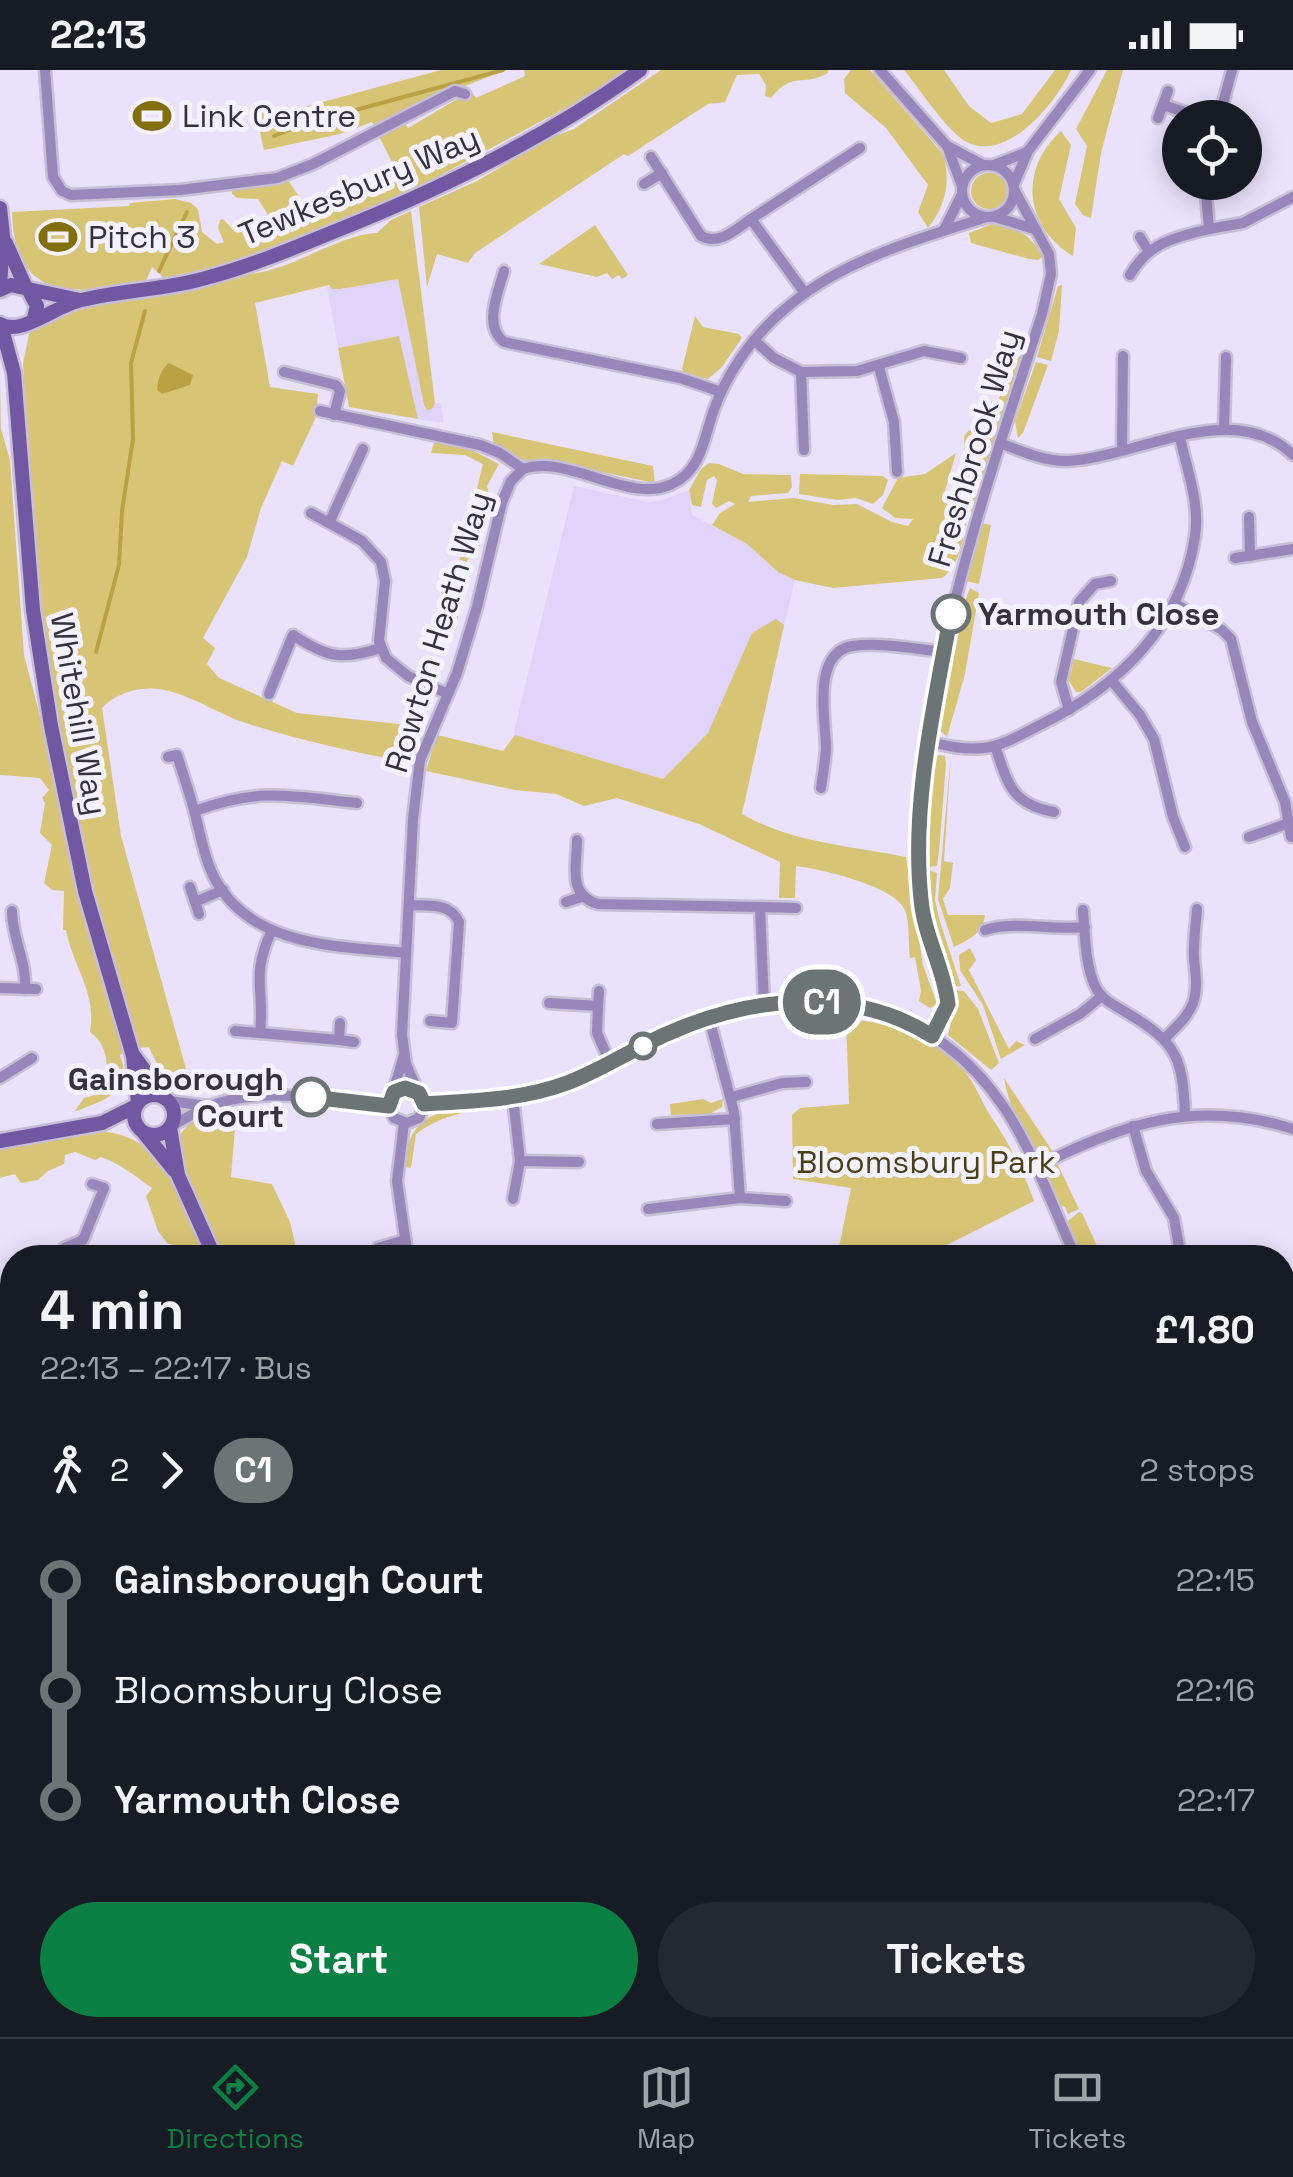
<!DOCTYPE html>
<html lang="en">
<head>
<meta charset="utf-8">
<style>
	:root { --surface:#171b24; --page:#242831; --text:#f1f3f6; --muted:#9ea1a6; --line:#363941; --accent:#0b8043 }
	body { margin:0; font-family:"Space Grotesk",sans-serif; background:var(--page); color:var(--text); height:100vh; display:flex; flex-direction:column; font-size:38px; white-space:nowrap }
	* { box-sizing:border-box; margin:0 }
	p { font-size:32px; color:var(--muted) }
	.icon { flex:none; width:55px; height:55px; fill:none; stroke:currentColor; stroke-width:2; stroke-linecap:round; stroke-linejoin:round }
	.map { position:relative; flex:1; overflow:hidden }
	.side { position:absolute; left:0px; top:1175px; width:1295px; height:792px; display:flex; flex-direction:column; background:var(--surface); border-radius:40px 40px 0 0; box-shadow:0 5px 25px #0003 }
	.side>* { flex:none }
	.badge { padding:0 20px; border-radius:32px; font-size:35px; line-height:65px }
	.controls { position:absolute; left:1162px; top:30px; display:grid; gap:20px }
	.controls a { display:grid; place-items:center; width:100px; height:100px; border-radius:50%; background:var(--surface); box-shadow:0 5px 25px #0003; font-size:50px }
	.map>.badge { position:absolute; translate:-50% -50%; box-shadow:0 0 0 5px #fff }
	.legs { display:flex; align-items:center; gap:15px; height:110px; padding:0 40px; font-size:32px }
	.legs p { margin-inline-start:auto }
	.summary { display:flex; align-items:center; justify-content:space-between; height:170px; padding:0 40px }
	h1 { font-size:55px; font-weight:700; line-height:75px }
	.action { display:flex; gap:20px; margin-top:auto; padding:20px 40px }
	.action a { flex:1; height:115px; border-radius:60px; background:var(--accent); color:#fff; font-size:40px; font-weight:700; line-height:115px; text-align:center }
	.action a+a { background:var(--page); color:var(--text) }
	ul { padding:0 40px; list-style:none }
	li { display:flex; align-items:center; gap:35px; height:110px; font-size:38px }
	li i { display:grid; place-items:center; width:15px; height:100%; margin:0 12px; background:currentColor }
	li i::after { content:''; width:25px; height:25px; margin:-12px; border:8px solid; border-radius:50%; background:var(--surface) }
	li p { margin-inline-start:auto }
	li:first-child i { background:linear-gradient(#0000 50%,currentColor 0) }
	li:last-child i { background:linear-gradient(currentColor 50%,#0000 0) }
	.status { display:flex; justify-content:space-between; align-items:center; height:70px; padding:0 50px; background:var(--surface); direction:ltr }
	.status svg { height:28px; fill:currentColor }
	.menu { display:flex; justify-content:space-around; align-items:center; height:140px; border-top:2px solid var(--line); background:var(--surface); font-size:28px; color:var(--muted) }
	.menu a { display:grid; justify-items:center; gap:5px }
	.menu .current { color:var(--accent) }
	.map>svg:first-child { display:block }
	.built { fill:#e0d4fb }
	.green { fill:#d8c475 }
	.water { fill:#baa244 }
	.lines { fill:none; stroke-linecap:round; stroke-linejoin:round }
	.stream { stroke:#baa244; stroke-width:4 }
	.street-casing { stroke:#c6bfd6; stroke-width:15 }
	.secondary-casing { stroke:#c6bfd6; stroke-width:19 }
	.street { stroke:#9887bb; stroke-width:10 }
	.secondary { stroke:#7257a3; stroke-width:14 }
	.line-1-casing { stroke:#fff; stroke-width:22 }
	.line-1 { stroke:#6c7476; stroke-width:15 }
	.stop-1-dot { fill:#fff; stroke:#6c7476; stroke-width:5 }
	.labels { text-anchor:middle; stroke-width:10; stroke-linejoin:round; paint-order:stroke }
	.poi-label { font-size:32px; fill:#35313e; stroke:#f5f2ff; text-anchor:start }
	.street-label { font-size:32px; fill:#35313e; stroke:#f5f2ff }
	.stop-label { font-size:32px; font-weight:bold; fill:#35313e; stroke:#f5f2ff; text-anchor:start }
	.park-label { font-size:32px; fill:#493f17; stroke:#f5f2ff }
</style>
</head>
<body>
<div class="status"><b>22:13</b><svg viewBox="0 0 49 12"><path d="M0 12V9h3v3zM5 12V6h3v6zM10 12V3h3v9zM15 12V0h3v12zM26 1h20v11H26zM47 4h2v5h-2z"/></svg></div>
<div class="map">
<svg width="1293" height="1967" viewBox="0 0 1293 1967">
	<rect width="100%" height="100%" fill="#eae2fc"/>
	<g class="built">
		<polygon points="393,208 398,209 424,335 432,339 435,333 441,333 444,353 418,349 399,266 338,278 327,216 340,219"/>
		<polygon points="574,416 648,432 663,430 689,420 692,445 747,474 778,502 795,510 744,728 663,709 515,665 514,661"/>
	</g>
	<g class="green">
		<path d="M 441,0 L 506,0 L 398,42 L 408,58 L 471,21 L 476,28 L 525,6 L 524,0 L 627,0 L 592,24 L 422,115 L 251,192 L 248,204 C 292,201 336,165 377,163 L 391,150 L 411,141 L 435,333 L 432,339 L 427,340 L 424,335 L 398,209 L 340,219 L 332,219 L 329,215 L 255,233 L 270,317 L 318,324 L 316,347 L 293,396 L 282,391 L 261,438 L 247,487 L 203,568 L 215,578 L 207,594 L 219,608 L 297,643 L 417,656 L 407,692 C 352,682 297,670 243,652 C 213,642 176,614 142,619 C 128,620 111,628 102,638 L 121,766 L 193,1024 C 171,1014 158,999 149,977 L 138,978 C 111,892 86,805 68,716 C 58,666 60,620 40,572 L 23,294 L 29,264 L 37,251 L 91,230 L 196,218 L 167,211 L 152,197 L 145,213 C 76,223 15,235 12,142 L 129,136 L 130,133 L 175,129 L 191,133 L 198,139 L 202,162 L 217,174 L 224,172 L 218,158 L 220,150 L 223,149 L 235,162 L 259,155 L 270,148 L 258,129 L 237,128 L 232,124 L 232,119 L 288,110 L 306,137 L 315,140 L 377,112 L 395,98 L 372,52 L 340,64 L 264,80 L 255,40 L 304,37 Z"/>
		<path d="M 661,0 L 828,0 L 828,3 C 801,18 794,0 771,28 L 765,26 L 766,15 L 759,4 L 737,5 L 725,32 L 708,34 L 628,86 L 624,84 L 475,183 L 468,193 L 437,184 L 427,217 L 419,137 L 477,111 L 552,67 L 574,59 Z"/>
		<path d="M 851,0 L 870,0 L 943,84 C 951,111 946,136 928,158 L 918,142 L 928,115 L 886,58 L 845,23 L 844,9 Z"/>
		<path d="M 904,0 L 944,0 L 969,36 L 991,53 L 1022,44 L 1055,0 L 1071,0 C 1057,32 1006,95 965,71 C 945,59 920,19 904,0 Z"/>
		<polygon points="1107,0 1123,0 1101,83 1091,148 1083,145 1075,134 1087,76 1076,59"/>
		<path d="M 1061,61 L 1071,75 L 1059,129 L 1076,158 L 1073,186 C 1024,156 1019,99 1061,61 Z"/>
		<circle cx="989" cy="121" r="18"/>
		<path d="M 992,154 C 1016,155 1032,166 1043,187 L 1038,190 L 1029,189 L 971,173 L 969,163 Z"/>
		<polygon points="595,155 628,205 622,209 619,205 612,209 607,203 597,207 539,194"/>
		<polygon points="1062,215 1059,261 1051,291 1037,287 1058,216"/>
		<polygon points="695,246 703,257 739,264 742,268 722,297 708,309 684,303 682,299"/>
		<polygon points="399,266 418,349 349,337 338,278"/>
		<path d="M 1014,285 L 1022,287 L 973,442 L 969,442 C 963,465 962,494 942,508 L 833,518 L 795,510 L 778,502 L 747,474 L 712,455 L 720,443 L 735,434 L 729,431 L 716,438 L 712,434 L 717,410 L 714,406 L 707,410 L 701,437 L 692,435 L 689,420 L 701,399 L 709,393 L 719,394 L 743,404 L 791,405 L 792,417 L 788,423 L 751,426 L 748,432 L 794,428 L 833,435 L 857,434 L 892,452 L 908,456 L 913,449 L 895,448 L 882,438 L 898,408 L 925,404 L 956,383 L 945,421 L 949,431 L 965,394 L 964,366 L 974,355 L 984,358 L 994,343 Z"/>
		<polygon points="1036,292 1048,295 1023,363 1018,368 1015,351"/>
		<path d="M 0,309 L 1,359 L 10,390 L 24,585 L 46,669 L 80,827 L 125,982 L 120,985 C 122,992 126,1003 124,1010 C 119,1027 89,1036 74,1042 L 84,1028 L 105,1022 C 108,1001 110,976 90,962 C 97,923 73,897 66,860 L 63,860 L 64,821 L 52,820 L 44,813 L 52,775 L 40,763 L 45,733 L 42,728 L 49,720 L 40,708 L 0,705 Z"/>
		<polygon points="492,362 653,396 655,413 554,392 520,390 494,376"/>
		<polygon points="435,370 462,375 499,394 487,416 490,428 479,481 467,490 456,560 441,566 483,394 465,385 431,383"/>
		<polygon points="800,404 883,406 888,410 883,425 873,434 856,428 837,430 799,424"/>
		<polygon points="981,453 991,455 979,514 966,511"/>
		<polygon points="970,518 979,523 965,604 947,667 939,659 960,534 964,534"/>
		<path d="M 776,549 L 784,555 L 742,744 C 792,773 851,776 906,787 L 923,895 L 937,934 L 930,938 L 919,931 L 921,921 L 915,887 L 910,888 C 908,874 910,853 905,840 C 895,816 821,799 796,796 L 795,828 L 779,828 L 780,792 L 699,754 L 617,728 L 584,736 L 556,724 L 515,720 L 426,701 L 437,665 L 503,681 L 515,665 L 663,709 L 708,663 L 752,563 Z"/>
		<polygon points="1074,589 1112,598 1081,622 1076,622 1069,611"/>
		<path d="M 951,683 L 944,791 L 953,793 L 950,818 L 943,829 L 948,845 L 985,845 C 983,863 969,870 954,877 L 938,829 Z"/>
		<polygon points="938,685 945,686 946,694 939,782 937,796 928,797 931,706"/>
		<path d="M 931,801 L 937,803 L 935,830 L 940,852 L 961,916 L 952,917 C 938,879 928,844 927,803 Z"/>
		<polygon points="970,878 976,890 969,900 1009,979 1016,971 1025,975 1001,989 983,935 960,900 959,885"/>
		<polygon points="953,920 964,921 978,939 999,993 991,1000 948,965 955,935"/>
		<path d="M 846,949 C 890,952 935,967 965,1002 C 977,1016 982,1034 992,1048 C 1009,1073 1024,1102 1034,1131 L 939,1179 L 935,1187 L 837,1187 L 851,1118 L 793,1109 L 792,1045 L 800,1038 L 849,1034 Z"/>
		<path d="M 1004,1008 L 1053,1082 C 1047,1084 1044,1085 1037,1082 C 1023,1074 1006,1024 1004,1008 Z"/>
		<polygon points="703,1029 711,1033 723,1029 722,1037 710,1044 671,1045 670,1034"/>
		<path d="M 493,1035 L 493,1037 C 466,1041 438,1047 416,1064 L 411,1098 L 403,1097 C 411,1039 442,1040 493,1035 Z"/>
		<path d="M 225,1042 L 236,1045 L 231,1107 L 272,1114 L 290,1152 L 298,1187 L 222,1187 L 177,1079 C 178,1053 202,1045 225,1042 Z"/>
		<path d="M 96,1061 C 167,1063 183,1132 208,1187 L 177,1187 L 171,1174 L 168,1174 L 158,1161 L 146,1126 L 152,1118 C 133,1105 123,1095 101,1087 L 95,1090 L 75,1082 L 65,1085 L 64,1094 L 48,1101 L 38,1110 L 21,1113 L 15,1104 L 0,1108 L 0,1079 Z"/>
		<polygon points="1057,1093 1079,1139 1068,1144 1065,1137 1059,1135 1048,1109 1052,1098"/>
		<polygon points="1079,1142 1082,1143 1102,1187 1083,1187 1068,1151"/>
		<polygon points="333,1955 491,1955 497,1967 338,1967"/>
		<polygon points="508,1955 574,1955 582,1967 515,1967"/>
	</g>
	<path class="water" d="M 169,293 L 193,305 L 190,315 L 162,324 L 157,320 C 158,310 160,300 169,293 Z"/>
	<g class="lines">
		<g class="stream">
			<polyline points="274,66 304,54 503,0"/>
			<polyline points="159,201 187,142"/>
			<polyline points="96,582 119,495 122,441 133,369 131,293 145,241"/>
		</g>
		<g class="street-casing">
			<g id="street">
				<polyline points="45,0 53,107 62,121 71,125 180,120 277,108 313,94 455,21 465,24"/>
				<polyline points="880,0 947,76 983,95"/>
				<polyline points="1163,35 1204,48"/>
				<polyline points="1158,48 1168,21"/>
				<polyline points="1219,48 1232,0"/>
				<polyline points="947,76 962,116"/>
				<path d="M 651,87 L 701,166 C 719,176 736,159 751,149 L 804,222"/>
				<circle cx="988" cy="121" r="26"/>
				<polyline points="994,95 1027,82"/>
				<polyline points="1205,112 1209,159 1243,153 1293,127"/>
				<polyline points="644,114 662,103"/>
				<polyline points="1014,114 1028,81 1090,0"/>
				<polyline points="995,147 1034,159"/>
				<polyline points="751,149 860,78"/>
				<polyline points="944,160 961,126"/>
				<polyline points="1140,167 1148,180"/>
				<path d="M 504,201 C 498,223 483,256 504,272 L 680,308 L 721,322"/>
				<path d="M 1130,205 C 1148,173 1175,167 1209,159"/>
				<polyline points="754,270 774,288 801,302 857,301 924,281 961,288"/>
				<polyline points="879,297 894,352 897,402"/>
				<polyline points="284,302 336,315 340,321 334,345"/>
				<polyline points="801,302 804,380"/>
				<polyline points="320,341 480,375 500,383 523,399"/>
				<polyline points="1224,359 1226,287"/>
				<path d="M 1000,373 C 1021,381 1045,392 1068,391 C 1138,387 1233,327 1293,385"/>
				<polyline points="1122,379 1123,286"/>
				<path d="M 523,399 C 567,383 629,435 672,414 C 703,400 704,365 715,337 C 721,320 730,304 740,289 C 798,203 892,177 987,147"/>
				<polyline points="311,443 362,471 381,492 385,511 379,571 386,588 408,606 448,624"/>
				<polyline points="1249,447 1250,486"/>
				<polyline points="330,451 363,379"/>
				<polyline points="1235,488 1293,479"/>
				<polyline points="1174,533 1222,560 1231,569 1252,652 1285,732 1291,767"/>
				<polyline points="1112,611 1140,645 1154,669 1173,747 1185,777"/>
				<path d="M 269,624 L 293,565 C 326,587 342,591 380,578"/>
				<polyline points="1069,640 1061,612 1079,532 1095,514 1111,511"/>
				<path d="M 930,672 C 947,676 965,680 983,678 C 1003,676 1022,664 1040,655 C 1118,617 1182,556 1195,466 C 1200,434 1187,399 1180,368"/>
				<path d="M 995,676 C 1008,714 1011,734 1054,742"/>
				<path d="M 168,687 L 177,685 C 183,704 190,724 195,744 C 201,767 205,791 216,811 C 254,878 340,876 406,883"/>
				<path d="M 821,718 C 823,705 825,692 826,679 C 826,652 811,583 852,576 C 881,572 916,579 944,582"/>
				<path d="M 195,741 C 259,717 292,726 357,733"/>
				<polyline points="1249,767 1289,753"/>
				<path d="M 577,770 C 577,796 567,825 598,834 L 760,837 L 764,935"/>
				<polyline points="190,817 195,832"/>
				<polyline points="566,832 581,827"/>
				<path d="M 410,835 C 429,836 450,832 459,852 L 452,953 L 430,951"/>
				<polyline points="760,837 796,838"/>
				<path d="M 1083,840 C 1085,864 1085,897 1096,918 C 1102,930 1116,936 1127,943 C 1176,972 1183,987 1185,1045"/>
				<path d="M 12,841 C 12,869 27,891 25,919"/>
				<polyline points="199,844 195,832 223,820"/>
				<path d="M 272,860 C 250,907 265,918 260,963 L 339,970 L 340,953"/>
				<path d="M 985,860 C 1017,850 1051,861 1085,857"/>
				<polyline points="0,918 36,919"/>
				<polyline points="549,933 598,936 597,963 610,993"/>
				<polyline points="598,936 599,921"/>
				<polyline points="709,948 734,1042 740,1128 786,1131"/>
				<polyline points="235,961 260,963"/>
				<path d="M 932,965 L 948,934 C 945,894 922,858 920,816 C 913,622 983,426 1042,244 L 1051,204 L 1049,184 L 1015,121"/>
				<path d="M 1165,968 C 1196,939 1199,930 1194,889 C 1193,872 1196,855 1197,839"/>
				<polyline points="1035,969 1080,944 1102,926"/>
				<polyline points="339,970 354,972"/>
				<polyline points="404,985 389,1036 394,1048 407,1053 419,1048 424,1036 406,994 402,965 413,749 420,690 457,603 477,537 502,432 511,411 523,399"/>
				<polyline points="0,1008 32,988"/>
				<polyline points="732,1027 782,1013 806,1012"/>
				<polyline points="169,1031 208,1036"/>
				<path d="M 424,1034 C 472,1032 521,1030 567,1013 C 605,998 639,975 677,960 C 797,910 926,922 1003,1036 C 1032,1078 1054,1140 1076,1188"/>
				<polyline points="404,1053 397,1111 408,1188"/>
				<polyline points="657,1054 735,1049"/>
				<path d="M 172,1056 C 183,1050 195,1042 207,1037 C 264,1014 330,1032 389,1036"/>
				<polyline points="1133,1056 1146,1101 1174,1148 1181,1188"/>
				<polyline points="520,1091 579,1092"/>
				<path d="M 1034,1098 C 1122,1054 1195,1028 1293,1059"/>
				<polyline points="513,1129 520,1091 513,1027"/>
				<polyline points="648,1139 740,1128"/>
				<polyline points="59,1188 64,1178 83,1170 104,1118 92,1114"/>
				<polyline points="369,1188 378,1178 405,1170"/>
				<polyline points="1282,1238 1293,1232"/>
				<polyline points="0,1301 12,1295"/>
				<polyline points="0,1341 12,1365"/>
				<polyline points="1282,1408 1293,1414"/>
				<polyline points="0,1495 12,1473"/>
				<polyline points="1282,1621 1293,1620"/>
				<polyline points="0,1647 12,1645"/>
				<polyline points="0,1825 12,1831"/>
				<polyline points="0,1929 12,1929"/>
				<polyline points="1282,1940 1293,1939"/>
				<polyline points="116,1955 126,1964 144,1955"/>
				<polyline points="180,1955 193,1967"/>
				<polyline points="882,1955 929,1967"/>
				<polyline points="642,1962 656,1955"/>
				<polyline points="225,1967 249,1955"/>
				<polyline points="314,1967 314,1955"/>
				<polyline points="784,1967 797,1955"/>
				<polyline points="1020,1967 1143,1955"/>
			</g>
		</g>
		<g class="secondary-casing">
			<g id="secondary">
				<polyline points="0,138 3,166 0,218"/>
				<polyline points="6,173 26,218"/>
				<polyline points="28,219 80,230"/>
				<polyline points="0,220 11,215 28,219 37,236 34,248"/>
				<path d="M 0,254 C 21,267 56,235 82,230 C 122,220 163,220 202,209 C 249,197 294,178 338,160 C 443,118 548,67 640,0"/>
				<polyline points="1,255 14,303 33,540 51,656 85,821 133,986 138,1033"/>
				<polyline points="134,986 165,1028"/>
				<circle cx="154" cy="1045" r="20"/>
				<polyline points="170,1058 178,1105 215,1188"/>
				<polyline points="144,1063 174,1100"/>
				<polyline points="0,1071 102,1053 136,1036"/>
				<polyline points="500,1955 507,1967"/>
			</g>
		</g>
		<use href="#street" class="street"/>
		<use href="#secondary" class="secondary"/>
	</g>
	<g class="lines">
		<g class="line-1-casing">
			<path id="line-1" d="M 311,1027 L 389,1036 L 394,1022 L 405,1018 L 419,1023 L 424,1034 C 472,1031 521,1030 567,1013 C 602,1000 634,978 669,963 C 752,926 853,916 932,966 L 948,934 C 944,898 924,866 921,829 C 911,736 934,636 951,544"/>
		</g>
		<use href="#line-1" class="line-1"/>
	</g>
	<defs>
		<g id="stadium-bare" transform="scale(3)"><path d="M0-5a6.5 5 0 1 0 0 10a6.5 5 0 1 0 0-10ZM-3.5-1.8h7v3.6h-7Z" fill="#836e0c" stroke="#f5f2ff" stroke-width="2.5" paint-order="stroke"/></g>
	</defs>
	<g fill-rule="evenodd">
		<use href="#stadium-bare" x="152" y="46"/>
		<use href="#stadium-bare" x="58" y="167"/>
	</g>
	<g class="stop-1-dot">
		<circle cx="951" cy="544" r="18"/>
		<circle cx="643" cy="976" r="12"/>
		<circle cx="311" cy="1027" r="18"/>
	</g>
	<g class="labels">
		<g class="poi-label">
			<text x="182" y="57">Link Centre</text>
			<text x="88" y="178">Pitch 3</text>
		</g>
		<g class="street-label">
			<text transform="translate(359 116) rotate(-23)" y="11">Tewkesbury Way</text>
			<text transform="translate(974 378) rotate(-73)" y="11">Freshbrook Way</text>
			<text transform="translate(438 562) rotate(-73)" y="11">Rowton Heath Way</text>
			<text transform="translate(79 644) rotate(80)" y="11">Whitehill Way</text>
		</g>
		<g class="stop-label">
			<text x="978" y="555">Yarmouth Close</text>
			<text x="284" y="1020" text-anchor="end">Gainsborough<tspan x="284" dy="37">Court</tspan></text>
		</g>
		<g class="park-label">
			<text x="926" y="1103">Bloomsbury Park</text>
		</g>
	</g>
</svg>
<div class="controls">
<a><svg class="icon" aria-label="locate" viewBox="0 0 24 24"><circle cx="12" cy="12" r="6"/><path d="M12 2v4M12 18v4M2 12h4M18 12h4"/></svg></a>
</div>
<b class="badge" style="left:822px;top:932px;background:#6c7476;color:#fff">C1</b>
<section class="side">
<div class="summary"><div><h1>4 min</h1><p>22:13 – 22:17 · Bus</p></div><b>£1.80</b></div>
<div class="legs"><svg class="icon" aria-label="walk" viewBox="0 0 24 24"><circle cx="13" cy="4" r="2"/><path d="M13 8l-2 6 4 7M11 14l-3 7M7 12l3-4h3l4 4"/></svg>2<svg class="icon" aria-label="forward" viewBox="0 0 24 24"><path d="M9 5l7 7-7 7"/></svg><b class="badge" style="background:#6c7476;color:#fff">C1</b><p>2 stops</p></div>
<ul>
<li><i style="color:#6c7476"></i><b>Gainsborough Court</b><p>22:15</p></li>
<li><i style="color:#6c7476"></i><span>Bloomsbury Close</span><p>22:16</p></li>
<li><i style="color:#6c7476"></i><b>Yarmouth Close</b><p>22:17</p></li>
</ul>
<div class="action"><a>Start</a><a>Tickets</a></div>
</section>
</div>
<nav class="menu">
<a class="current"><svg class="icon" aria-label="directions" viewBox="0 0 24 24"><path d="M12 3l9 9-9 9-9-9zM9 14v-3h6M13 9l2 2-2 2"/></svg>Directions</a>
<a><svg class="icon" aria-label="map" viewBox="0 0 24 24"><path d="M3 6l6-2 6 2 6-2v14l-6 2-6-2-6 2zM9 4v14M15 6v14"/></svg>Map</a>
<a><svg class="icon" aria-label="tickets" viewBox="0 0 24 24"><path d="M3 7h18v10H3zM15 7v10"/></svg>Tickets</a>
</nav>
</body>
</html>
